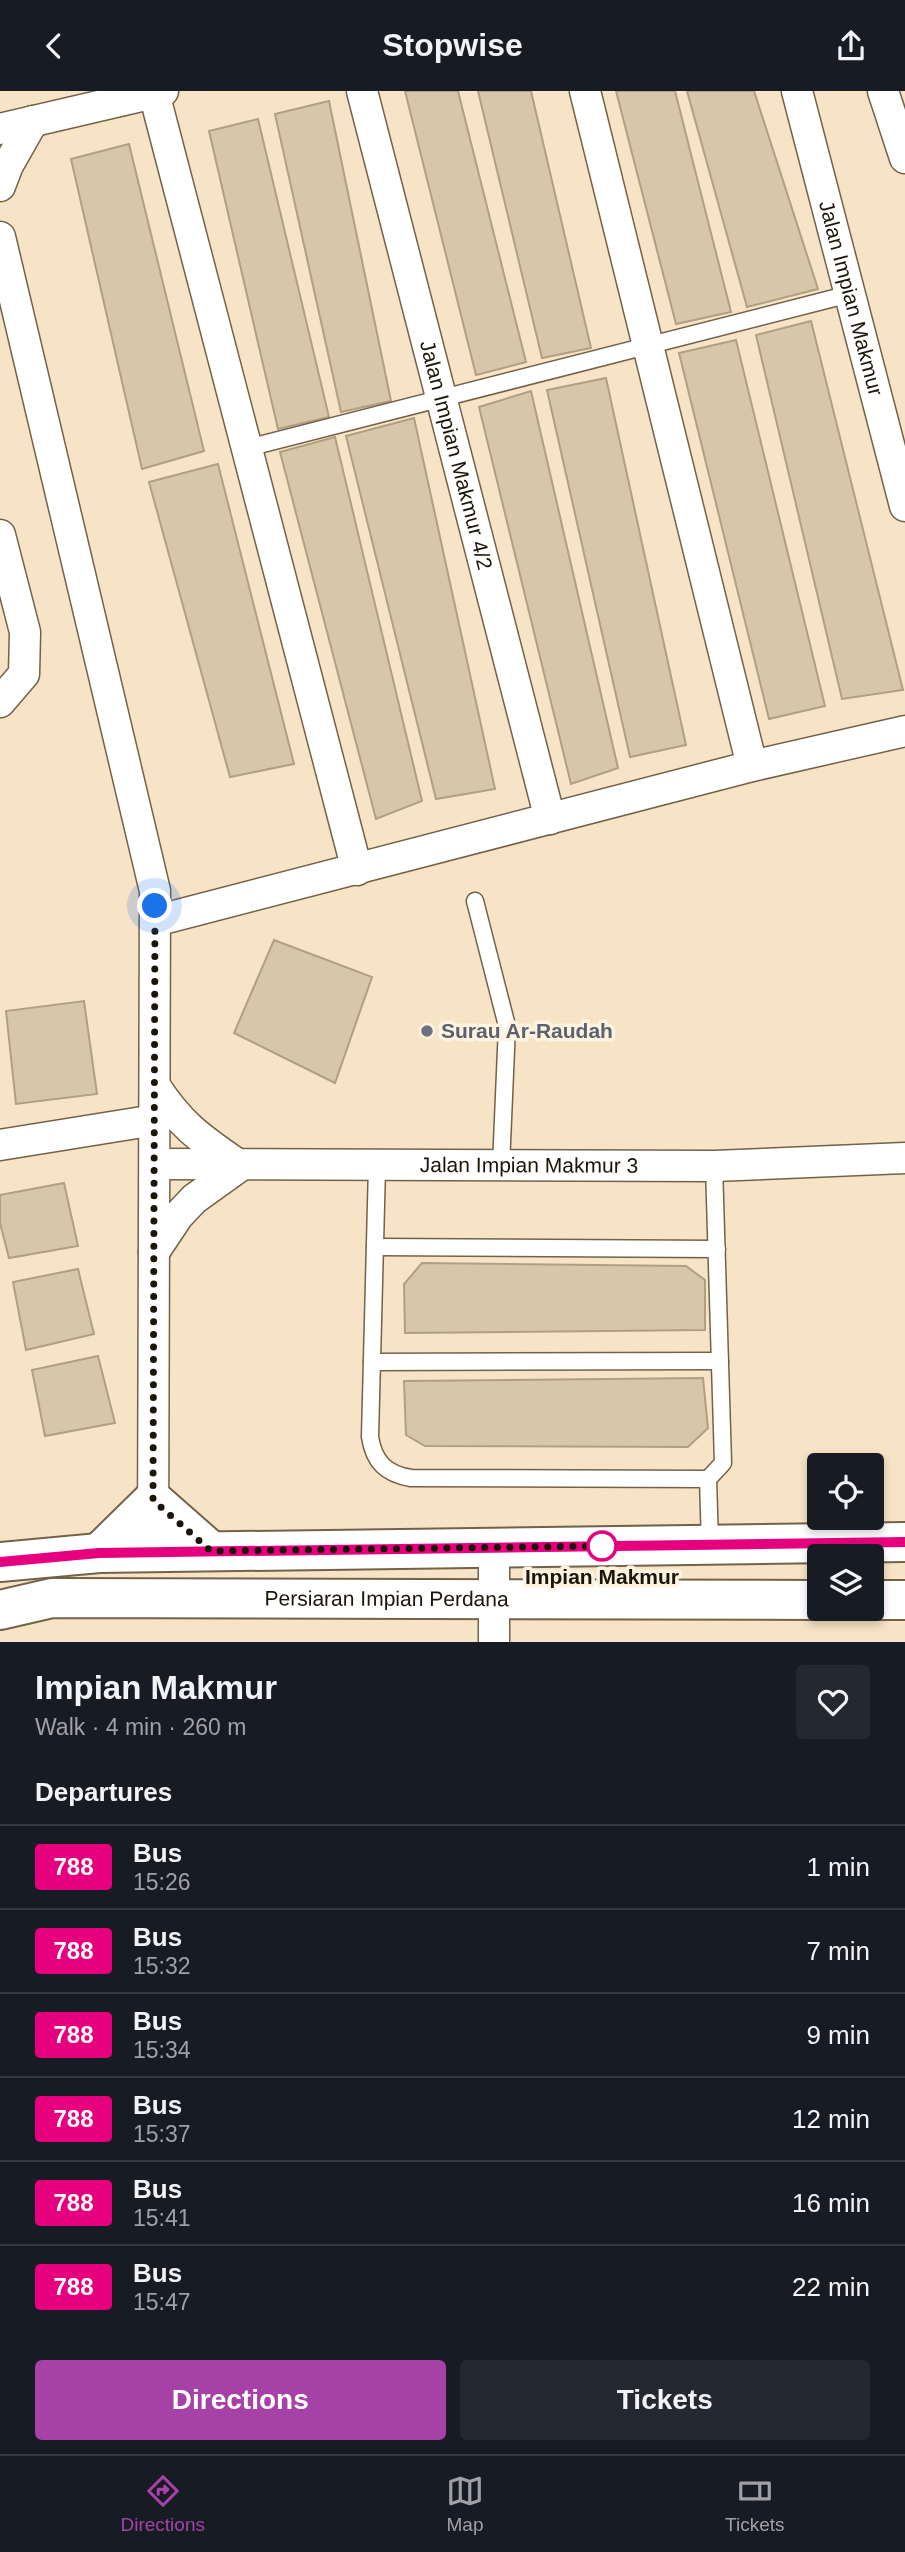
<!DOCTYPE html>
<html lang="en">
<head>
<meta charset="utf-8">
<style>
	:root { --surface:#171b24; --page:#242831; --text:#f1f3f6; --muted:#9ea1a6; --line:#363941; --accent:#a642a7 }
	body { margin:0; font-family:Arial,sans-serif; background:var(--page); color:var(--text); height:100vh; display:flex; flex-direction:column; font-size:26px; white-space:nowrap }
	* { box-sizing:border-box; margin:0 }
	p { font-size:23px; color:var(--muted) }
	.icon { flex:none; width:38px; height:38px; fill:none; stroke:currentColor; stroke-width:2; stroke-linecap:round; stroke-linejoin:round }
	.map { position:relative; height:1551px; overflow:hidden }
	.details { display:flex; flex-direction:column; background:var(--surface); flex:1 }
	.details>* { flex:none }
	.badge { padding:0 14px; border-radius:5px; font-size:24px; line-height:46px }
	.fabs { position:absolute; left:807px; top:1362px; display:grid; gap:14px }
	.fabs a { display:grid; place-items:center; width:77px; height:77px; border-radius:7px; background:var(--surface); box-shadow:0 4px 10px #0003; font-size:35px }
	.you { position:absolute; width:35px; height:35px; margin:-18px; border:5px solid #fff; border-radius:50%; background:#1a73e8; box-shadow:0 0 0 10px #1a73e833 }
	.map>.badge { position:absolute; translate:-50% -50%; box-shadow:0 0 0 4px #fff }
	h2 { padding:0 35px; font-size:26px; line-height:63px }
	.round { display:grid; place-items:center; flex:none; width:74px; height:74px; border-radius:7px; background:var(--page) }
	.summary { display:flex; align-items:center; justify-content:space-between; height:119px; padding:0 35px }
	h1 { font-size:33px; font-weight:700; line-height:52px }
	.button { display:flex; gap:14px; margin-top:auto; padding:14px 35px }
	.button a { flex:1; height:80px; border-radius:7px; background:var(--accent); color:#fff; font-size:28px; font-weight:700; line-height:80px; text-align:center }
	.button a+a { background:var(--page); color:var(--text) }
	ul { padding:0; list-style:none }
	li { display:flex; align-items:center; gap:21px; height:84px; padding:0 35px; border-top:2px solid var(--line) }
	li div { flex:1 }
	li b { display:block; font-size:26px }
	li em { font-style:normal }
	li .badge { min-width:77px; font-weight:700; text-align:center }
	header { display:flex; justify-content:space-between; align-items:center; height:91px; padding:0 35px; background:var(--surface); font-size:32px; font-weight:700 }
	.dock { display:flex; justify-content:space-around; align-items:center; height:98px; border-top:2px solid var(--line); background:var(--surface); font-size:19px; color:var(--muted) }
	.dock a { display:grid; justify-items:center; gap:4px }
	.dock .on { color:var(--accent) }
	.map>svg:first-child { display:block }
	.building { fill:#d8c6a8; stroke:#b19f83; stroke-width:2 }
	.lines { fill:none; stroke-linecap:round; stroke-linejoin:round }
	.service-casing { stroke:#736248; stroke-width:19 }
	.minor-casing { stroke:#736248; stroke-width:33 }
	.tertiary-casing { stroke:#736248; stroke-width:42 }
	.service { stroke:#fff; stroke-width:16 }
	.minor { stroke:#fff; stroke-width:30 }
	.tertiary { stroke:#fff; stroke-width:38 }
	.line-casing { stroke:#fff; stroke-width:16 }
	.line { stroke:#e6007e; stroke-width:10 }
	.walk { stroke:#1b150a; stroke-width:7; stroke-dasharray:0 12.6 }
	.worship-dot { fill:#6b7280; stroke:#fef2e0; stroke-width:2.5 }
	.stop-dot { fill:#fff; stroke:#e6007e; stroke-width:3.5 }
	.labels { text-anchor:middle; stroke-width:7; stroke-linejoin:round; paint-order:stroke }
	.street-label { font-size:21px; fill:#1b150a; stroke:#fef2e0 }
	.worship-label { font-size:21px; font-weight:bold; fill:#5b616d; stroke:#fef2e0; text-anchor:start }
	.stop-label { font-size:21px; font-weight:bold; fill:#1b150a; stroke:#fef2e0 }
</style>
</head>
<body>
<header><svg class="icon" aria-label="back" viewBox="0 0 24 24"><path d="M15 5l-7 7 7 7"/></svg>Stopwise<svg class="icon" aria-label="share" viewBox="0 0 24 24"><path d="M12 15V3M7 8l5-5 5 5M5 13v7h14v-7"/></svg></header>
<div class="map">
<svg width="905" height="1551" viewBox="0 0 905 1551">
	<rect width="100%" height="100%" fill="#f7e4c6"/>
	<g class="building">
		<polygon points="405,0 458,0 526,271 476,284"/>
		<polygon points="478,0 531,0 591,257 542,267"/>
		<polygon points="616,0 675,0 731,221 676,233"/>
		<polygon points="687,0 754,0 818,198 747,216"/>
		<polygon points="329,10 391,310 341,321 275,23"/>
		<polygon points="258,28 329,326 278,338 209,40"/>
		<polygon points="129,53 204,360 142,378 71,68"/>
		<polygon points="811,230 903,599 842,608 756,244"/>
		<polygon points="736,249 825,615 769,628 679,262"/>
		<polygon points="606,287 686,654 630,666 547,299"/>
		<polygon points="531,300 618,677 571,693 479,316"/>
		<polygon points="414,327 495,698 436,708 346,345"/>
		<polygon points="335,346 422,710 376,728 280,361"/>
		<polygon points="218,373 294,673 230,686 149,391"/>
		<polygon points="274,849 372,886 335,992 234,942"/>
		<polygon points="84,910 97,1003 16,1013 6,920"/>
		<polygon points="64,1092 78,1155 9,1167 0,1132 0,1104"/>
		<polygon points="422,1172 686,1175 705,1189 705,1239 405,1242 404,1193"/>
		<polygon points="78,1178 94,1243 26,1259 13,1191"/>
		<polygon points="98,1265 115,1332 45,1345 32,1279"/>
		<polygon points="703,1287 708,1337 688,1356 425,1355 406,1344 404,1290"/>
	</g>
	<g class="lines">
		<g class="service-casing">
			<g id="service">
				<polyline points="247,357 850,203"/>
				<polyline points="475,810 507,935 501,1075"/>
				<path d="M 377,1075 L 370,1346 C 374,1371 386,1383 411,1387 L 708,1388 L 723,1372 L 714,1075"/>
				<polyline points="375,1156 717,1158"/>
				<polyline points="372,1271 720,1270"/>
				<polyline points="708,1388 710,1453"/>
			</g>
		</g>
		<g class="minor-casing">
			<g id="minor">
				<path id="s1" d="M 362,0 L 550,728"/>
				<polyline points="585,0 752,675"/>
				<path id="s2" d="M 797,0 L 905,415"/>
				<polyline points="883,0 905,67"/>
				<polyline points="154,2 357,779"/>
				<polyline points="0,38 163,0"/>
				<polyline points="0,95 8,74 33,30"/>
				<polyline points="0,146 155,800 153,1462"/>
				<polyline points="0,444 25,541 24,583 0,611"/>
				<polyline points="155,830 752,675 905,640"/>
				<polyline points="0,1054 155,1029"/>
				<path id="s3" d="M 155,1073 L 714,1075 L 905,1067"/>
				<path d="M 154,1161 L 178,1125 L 194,1108 L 240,1075 C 201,1048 181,1035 155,995"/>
				<polyline points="494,1551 494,1456"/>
			</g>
		</g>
		<g class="tertiary-casing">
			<g id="tertiary">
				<polyline points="99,1462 153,1409 211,1460"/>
				<polyline points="0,1471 99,1462 905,1451"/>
				<polyline points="872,1509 905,1509"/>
				<path id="s4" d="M 0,1519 L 52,1507 L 819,1509"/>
			</g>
		</g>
		<use href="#service" class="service"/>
		<use href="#minor" class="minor"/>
		<use href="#tertiary" class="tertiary"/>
	</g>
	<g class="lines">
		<g class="line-casing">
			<polyline id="line" points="0,1471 99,1462 905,1451"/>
		</g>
		<use href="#line" class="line"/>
		<polyline class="walk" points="155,815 153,1409 211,1460 602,1455"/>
	</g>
	<circle class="worship-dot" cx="427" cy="940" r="7"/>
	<circle class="stop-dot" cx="602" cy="1455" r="14"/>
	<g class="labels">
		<g class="street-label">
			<text dy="7" stroke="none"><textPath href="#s2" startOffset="214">Jalan Impian Makmur</textPath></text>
			<text dy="7" stroke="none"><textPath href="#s1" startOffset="376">Jalan Impian Makmur 4/2</textPath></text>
			<text dy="7" stroke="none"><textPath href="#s3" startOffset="374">Jalan Impian Makmur 3</textPath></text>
			<text dy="7" stroke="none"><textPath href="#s4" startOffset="388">Persiaran Impian Perdana</textPath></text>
		</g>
		<g class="worship-label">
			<text x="441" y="947">Surau Ar-Raudah</text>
		</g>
		<g class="stop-label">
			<text x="602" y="1493">Impian Makmur</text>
		</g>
	</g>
</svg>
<div class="fabs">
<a><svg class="icon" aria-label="locate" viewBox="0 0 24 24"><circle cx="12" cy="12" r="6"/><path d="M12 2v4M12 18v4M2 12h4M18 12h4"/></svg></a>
<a><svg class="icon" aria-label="layers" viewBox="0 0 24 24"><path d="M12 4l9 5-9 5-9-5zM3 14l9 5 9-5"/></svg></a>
</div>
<div class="you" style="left:155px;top:815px"></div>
</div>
<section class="details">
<div class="summary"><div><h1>Impian Makmur</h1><p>Walk · 4 min · 260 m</p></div><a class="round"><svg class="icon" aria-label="heart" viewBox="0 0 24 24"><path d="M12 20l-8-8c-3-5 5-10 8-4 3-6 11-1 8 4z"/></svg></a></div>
<h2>Departures</h2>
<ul>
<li><span class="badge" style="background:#e6007e;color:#fff">788</span><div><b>Bus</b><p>15:26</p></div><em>1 min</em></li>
<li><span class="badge" style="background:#e6007e;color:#fff">788</span><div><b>Bus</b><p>15:32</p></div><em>7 min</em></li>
<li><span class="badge" style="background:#e6007e;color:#fff">788</span><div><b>Bus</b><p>15:34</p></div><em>9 min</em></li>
<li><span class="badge" style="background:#e6007e;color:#fff">788</span><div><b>Bus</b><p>15:37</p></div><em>12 min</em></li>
<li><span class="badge" style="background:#e6007e;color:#fff">788</span><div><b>Bus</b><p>15:41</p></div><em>16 min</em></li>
<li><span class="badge" style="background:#e6007e;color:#fff">788</span><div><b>Bus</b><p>15:47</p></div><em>22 min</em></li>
</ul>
<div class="button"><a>Directions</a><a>Tickets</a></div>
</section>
<nav class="dock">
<a class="on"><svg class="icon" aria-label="directions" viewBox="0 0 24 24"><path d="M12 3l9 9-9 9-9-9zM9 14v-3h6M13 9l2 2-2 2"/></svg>Directions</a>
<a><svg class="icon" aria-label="map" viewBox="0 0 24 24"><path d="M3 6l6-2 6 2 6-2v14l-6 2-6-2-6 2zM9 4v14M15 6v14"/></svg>Map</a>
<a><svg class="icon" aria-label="tickets" viewBox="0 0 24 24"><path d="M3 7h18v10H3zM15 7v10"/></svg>Tickets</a>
</nav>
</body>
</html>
